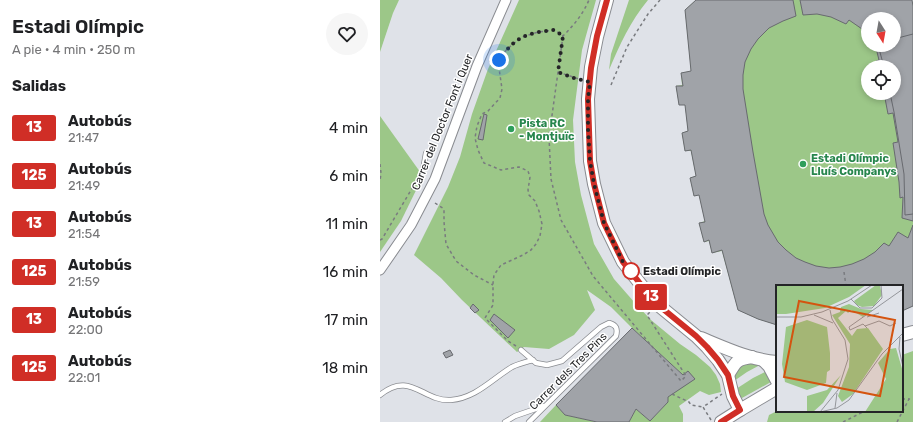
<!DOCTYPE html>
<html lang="es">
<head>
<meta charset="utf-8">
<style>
	:root { --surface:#fff; --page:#f6f6f6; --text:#202124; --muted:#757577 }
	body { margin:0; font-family:Rubik,sans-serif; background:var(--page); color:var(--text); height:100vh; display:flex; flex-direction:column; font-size:15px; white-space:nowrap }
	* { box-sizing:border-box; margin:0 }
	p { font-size:13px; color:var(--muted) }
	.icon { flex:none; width:22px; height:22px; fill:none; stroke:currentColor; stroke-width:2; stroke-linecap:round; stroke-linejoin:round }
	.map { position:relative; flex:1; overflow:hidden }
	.drawer { display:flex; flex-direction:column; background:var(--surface); width:380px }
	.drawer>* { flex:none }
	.badge { padding:0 8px; border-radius:3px; font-size:14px; line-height:26px }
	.needle { width:26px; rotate:169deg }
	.buttons { position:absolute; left:481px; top:12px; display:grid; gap:8px }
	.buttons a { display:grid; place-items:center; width:40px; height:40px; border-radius:50%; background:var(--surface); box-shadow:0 2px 6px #0003; font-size:20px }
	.you { position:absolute; width:20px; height:20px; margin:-10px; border:3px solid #fff; border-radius:50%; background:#1a73e8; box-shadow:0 0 0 6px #1a73e833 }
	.map>.badge { position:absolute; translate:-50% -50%; box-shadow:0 0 0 2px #fff }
	h2 { padding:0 12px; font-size:15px; line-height:36px }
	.round { display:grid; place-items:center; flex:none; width:42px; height:42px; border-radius:21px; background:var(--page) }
	.overview { display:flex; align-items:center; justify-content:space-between; height:68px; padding:0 12px }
	h1 { font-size:19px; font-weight:600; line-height:30px }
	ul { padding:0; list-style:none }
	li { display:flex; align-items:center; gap:12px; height:48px; padding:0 12px }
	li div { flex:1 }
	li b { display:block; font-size:15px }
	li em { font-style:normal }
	li .badge { min-width:44px; font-weight:700; text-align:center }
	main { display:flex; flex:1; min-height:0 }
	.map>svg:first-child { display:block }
	.green { fill:#9cc788; fill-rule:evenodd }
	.building { fill:#a0a3a8; stroke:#686a6f }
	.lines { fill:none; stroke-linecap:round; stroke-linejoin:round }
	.lane-casing { stroke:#898b90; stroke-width:6 }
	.street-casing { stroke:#898b90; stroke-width:11 }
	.secondary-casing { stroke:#898b90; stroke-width:14 }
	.path { stroke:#797b7f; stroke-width:1.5; stroke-dasharray:3 3; stroke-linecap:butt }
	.lane { stroke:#fff; stroke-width:4.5 }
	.street { stroke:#fff; stroke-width:9 }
	.secondary { stroke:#fff; stroke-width:12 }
	.line-casing { stroke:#fff; stroke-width:9 }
	.line { stroke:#d02e26; stroke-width:6 }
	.walk { stroke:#242527; stroke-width:4; stroke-dasharray:0 7.2 }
	.leisure-dot { fill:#2e9e5b; stroke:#fff; stroke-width:1.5 }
	.stop-dot { fill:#fff; stroke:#d02e26; stroke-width:2 }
	.labels { text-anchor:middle; stroke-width:3; stroke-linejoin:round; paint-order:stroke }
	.street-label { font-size:11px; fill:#242527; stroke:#fff }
	.leisure-label { font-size:11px; font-weight:bold; fill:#27864d; stroke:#fff; text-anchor:start }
	.stop-label { font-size:11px; font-weight:bold; fill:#242527; stroke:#fff; text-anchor:start }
	.inset-road { fill:none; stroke:#94969b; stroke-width:1 }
	.view { fill:#d4540f; fill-opacity:0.15; stroke:#d4540f; stroke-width:2 }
	.inset-edge { fill:none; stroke:#242527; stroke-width:2 }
</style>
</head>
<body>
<main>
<section class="drawer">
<div class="overview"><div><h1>Estadi Olímpic</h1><p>A pie · 4 min · 250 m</p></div><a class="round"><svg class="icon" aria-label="heart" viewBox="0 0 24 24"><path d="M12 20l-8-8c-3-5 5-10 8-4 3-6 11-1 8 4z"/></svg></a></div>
<h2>Salidas</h2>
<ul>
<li><span class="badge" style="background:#d02e26;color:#fff">13</span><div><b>Autobús</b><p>21:47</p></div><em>4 min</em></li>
<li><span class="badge" style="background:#d02e26;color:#fff">125</span><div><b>Autobús</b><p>21:49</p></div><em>6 min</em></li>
<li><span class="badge" style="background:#d02e26;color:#fff">13</span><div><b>Autobús</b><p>21:54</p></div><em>11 min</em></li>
<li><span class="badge" style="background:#d02e26;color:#fff">125</span><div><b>Autobús</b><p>21:59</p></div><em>16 min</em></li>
<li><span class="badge" style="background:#d02e26;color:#fff">13</span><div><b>Autobús</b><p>22:00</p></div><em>17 min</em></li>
<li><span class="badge" style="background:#d02e26;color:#fff">125</span><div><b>Autobús</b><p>22:01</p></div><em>18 min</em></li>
</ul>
</section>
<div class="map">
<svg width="533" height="422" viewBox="0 0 533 422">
	<rect width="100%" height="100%" fill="#dfe2e8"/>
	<g class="green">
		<polygon points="0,0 19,0 13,13 0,52"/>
		<polygon points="139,0 216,0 202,50 193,120 195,162 201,195 214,244 234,279 255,303 271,320 300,344 316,355 330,367 336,375 340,384 341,392 329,395 320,391 299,406 303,414 303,422 249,422 256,409 270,421 288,402 288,397 304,374 303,375 252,328 231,307 207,290 215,310 194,335 169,349 144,347 137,352 82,300 61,278 34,255 68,187 80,157 92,114 108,69"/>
		<path d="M 249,0 L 268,0 C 250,22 240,44 229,70 L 231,54 Z"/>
		<path d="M 316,0 L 532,0 L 533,6 L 533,306 L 522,311 L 522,286 L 397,286 L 397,325 L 378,319 L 358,310 L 342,251 L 332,253 L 329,241 L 324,242 L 319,223 L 325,221 L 319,195 L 314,196 L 310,178 L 316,176 L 311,151 L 305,151 L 302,133 L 308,131 L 305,105 L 299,105 L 296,86 L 302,85 L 301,73 L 311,71 L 305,10 ZM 488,19 L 514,19 L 514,45 L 488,45 ZM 488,67 L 514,67 L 514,93 L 488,93 Z"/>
		<polygon points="0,116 43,176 21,221 0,252"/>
		<polygon points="533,351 533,422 387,422 389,415 397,411 522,411 522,355"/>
		<path d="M 365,362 L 380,365 L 367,372 L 354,381 C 354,370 357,369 365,362 Z"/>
		<polygon points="387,371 391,382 362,398 359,396 356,389 373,378"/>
		<polygon points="176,405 185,415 217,422 160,422"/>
	</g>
	<g class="building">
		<polygon points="316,0 413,0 416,16 403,21 389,28 378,39 371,49 365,62 363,75 363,89 373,152 384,214 388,225 398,242 406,250 416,258 425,262 436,266 449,268 460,267 472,264 484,259 495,252 504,243 509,246 518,232 528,238 533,225 533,306 522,311 522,286 397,286 397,325 378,319 358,310 342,250 332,253 329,240 324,242 319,223 325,222 319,195 314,196 310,178 316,176 311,150 305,151 302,133 308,131 305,105 299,105 296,86 303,86 301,73 311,71 305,10"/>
		<polygon points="420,0 532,0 533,6 533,221 522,218 523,197 520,198 519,182 513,143 518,142 513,113 508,114 504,93 514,93 514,67 498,67 496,61 499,60 496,48 494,45 514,45 514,19 488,19 488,23 482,29 469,20 466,24 451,17 437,14 423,15"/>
		<polygon points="533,34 533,214 525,215 524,174 514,112 510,93 514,93 514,67 504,67 498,45 514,45 514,39"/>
		<polygon points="104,114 107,115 103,140 98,139"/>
		<polygon points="93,304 99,310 95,313 90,308"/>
		<polygon points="114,314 135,330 128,338 110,320"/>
		<polygon points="252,328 303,375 308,371 315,379 288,397 288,402 270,421 256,409 249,422 217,422 185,415 176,405"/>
		<polygon points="70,350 73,355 66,358 63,353"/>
	</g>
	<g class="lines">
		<g class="lane-casing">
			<g id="lane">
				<polyline points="43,170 46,153"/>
				<path d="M 141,350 L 156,363 L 167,365 L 182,361 L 221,327 L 229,323 C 236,325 238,328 236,336 L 149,422"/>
				<path d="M 0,395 C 30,370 43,402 71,400 C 96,398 112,379 132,367 C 138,364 146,362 153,360"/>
				<polyline points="125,422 135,416 164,406"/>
			</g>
		</g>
		<g class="street-casing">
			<polyline id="street" points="0,270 31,225 55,179 97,66 126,0"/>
		</g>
		<g class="secondary-casing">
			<g id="secondary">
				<polyline points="227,0 217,37 211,67 208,99 210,161 214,184 224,223 243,262 262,286 277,304 316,336 327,347 338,360 348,375 353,396 360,410"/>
				<polyline points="522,335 533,332"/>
				<path d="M 321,338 C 345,348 371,360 397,362"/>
				<polyline points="384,361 389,366 397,381"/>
				<path d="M 348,375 C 356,361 357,359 372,357"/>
				<polyline points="341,422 360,410 397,388"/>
			</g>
		</g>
		<g class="path">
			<polyline points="183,36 169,137 171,179 181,220 213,276 301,381 306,376 267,315 270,312"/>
			<polyline points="109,61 119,60"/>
			<polyline points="178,72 199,79"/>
			<polyline points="231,85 247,47 268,14 280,0"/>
			<polyline points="0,164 1,173 0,181"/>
			<polyline points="55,203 64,209 64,222 66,244 76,261 94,275 113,285"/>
			<polyline points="0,240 2,239 40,175"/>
			<polyline points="464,272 466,286"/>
			<path d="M 136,346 L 128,341 L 105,318 L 113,305 L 113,283 L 114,275 L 121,265 L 143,255 L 151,250 L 156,244 L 160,236 L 162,224 L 159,211 L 155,201 L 149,195 L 148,190 L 150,177 L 148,171 L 139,167 L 121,170 L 104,163 L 98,150 L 95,138 L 97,126 L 102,114 L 108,111 L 120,98 L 122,89 L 119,68 L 119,60 L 127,49 L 142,37 L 158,32 L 175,30 L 183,36 C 194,25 203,14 209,0"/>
			<polyline points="292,394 309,402 311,405 323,407"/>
			<polyline points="522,399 529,399"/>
			<polyline points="331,420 323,407 342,394"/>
			<polyline points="463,422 485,411"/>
			<polyline points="517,422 529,399 533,399"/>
		</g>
		<use href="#lane" class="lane"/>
		<use href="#street" class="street"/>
		<use href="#secondary" class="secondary"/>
	</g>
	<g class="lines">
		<g class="line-casing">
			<polyline id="line" points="227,0 217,36 211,68 208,99 210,161 214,184 224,223 243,262 262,286 277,304 316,336 327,347 338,360 348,375 353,396 360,410 341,422"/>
		</g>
		<use href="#line" class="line"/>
		<path class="walk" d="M 119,60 C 136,36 147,33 174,30 L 183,36 L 178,72 L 194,78 L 210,82 L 208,99 L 208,129 L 210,161 L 214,184 L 224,223 L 243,262 L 251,271"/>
	</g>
	<g class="leisure-dot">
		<circle cx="131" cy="129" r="4"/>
		<circle cx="423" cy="164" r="4"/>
	</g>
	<circle class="stop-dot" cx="251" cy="271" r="8"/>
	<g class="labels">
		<g class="street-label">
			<text transform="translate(62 122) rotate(-68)" y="4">Carrer del Doctor Font i Quer</text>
			<text transform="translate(188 371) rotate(-45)" y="4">Carrer dels Tres Pins</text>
		</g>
		<g class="leisure-label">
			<text x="139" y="127">Pista RC<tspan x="139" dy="13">- Montjuïc</tspan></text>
			<text x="431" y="162">Estadi Olímpic<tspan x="431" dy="13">Lluís Companys</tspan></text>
		</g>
		<g class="stop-label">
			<text x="263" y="275">Estadi Olímpic</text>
		</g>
	</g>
	<g transform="translate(396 285)">
		<rect width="127" height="127" fill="#dfe2e8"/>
		<path d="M 0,0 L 90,0 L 73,12 L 49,23 L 10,29 L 0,29 ZM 100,0 L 104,1 L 106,10 L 98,21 L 86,22 L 81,20 L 78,16 ZM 73,19 L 85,24 L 97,25 L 87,32 L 75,25 L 72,28 L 70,26 L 62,33 L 76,51 L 81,44 L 92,43 L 107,64 L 77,109 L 66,117 L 62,111 L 73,82 L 74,59 L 56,30 L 64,27 L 65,22 ZM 31,35 L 51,42 L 54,68 L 54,85 L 51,87 L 50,98 L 31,105 L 9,97 L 6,79 L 10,42 ZM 120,63 L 127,87 L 127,127 L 89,127 L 110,94 L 102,78 L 114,64 ZM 65,90 L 47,118 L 37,127 L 31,127 L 31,111 L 51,105 Z" fill="#9cc788"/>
		<path class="inset-road" d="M 75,14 L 84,23 L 96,23 L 106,13 L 105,0M 38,30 L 57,38M 0,32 L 25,32 L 46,27 L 72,16 L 96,0M 91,32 L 103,28M 89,41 L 103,36 L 114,41 L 120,38M 73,42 L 127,4M 73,42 L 74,45 L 87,39 L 91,43M 124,52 L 123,64 L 127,82M 59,123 L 61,108M 44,127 L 61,123 L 73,115 L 106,69 L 127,48M 44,127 L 62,105 L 72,74 L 69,55 L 56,34 L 54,25"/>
		<path class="view" d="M 23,16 L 119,35 L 104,111 L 8,92 Z"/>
		<rect width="127" height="127" class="inset-edge"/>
	</g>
</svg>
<div class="buttons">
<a><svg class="needle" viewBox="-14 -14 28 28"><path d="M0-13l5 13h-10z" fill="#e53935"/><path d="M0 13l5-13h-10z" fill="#757577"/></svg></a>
<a><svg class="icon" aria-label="locate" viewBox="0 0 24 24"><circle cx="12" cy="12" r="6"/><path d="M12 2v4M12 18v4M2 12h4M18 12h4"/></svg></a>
</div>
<div class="you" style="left:119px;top:60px"></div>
<b class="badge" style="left:271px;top:297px;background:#d02e26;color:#fff">13</b>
</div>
</main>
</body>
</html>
